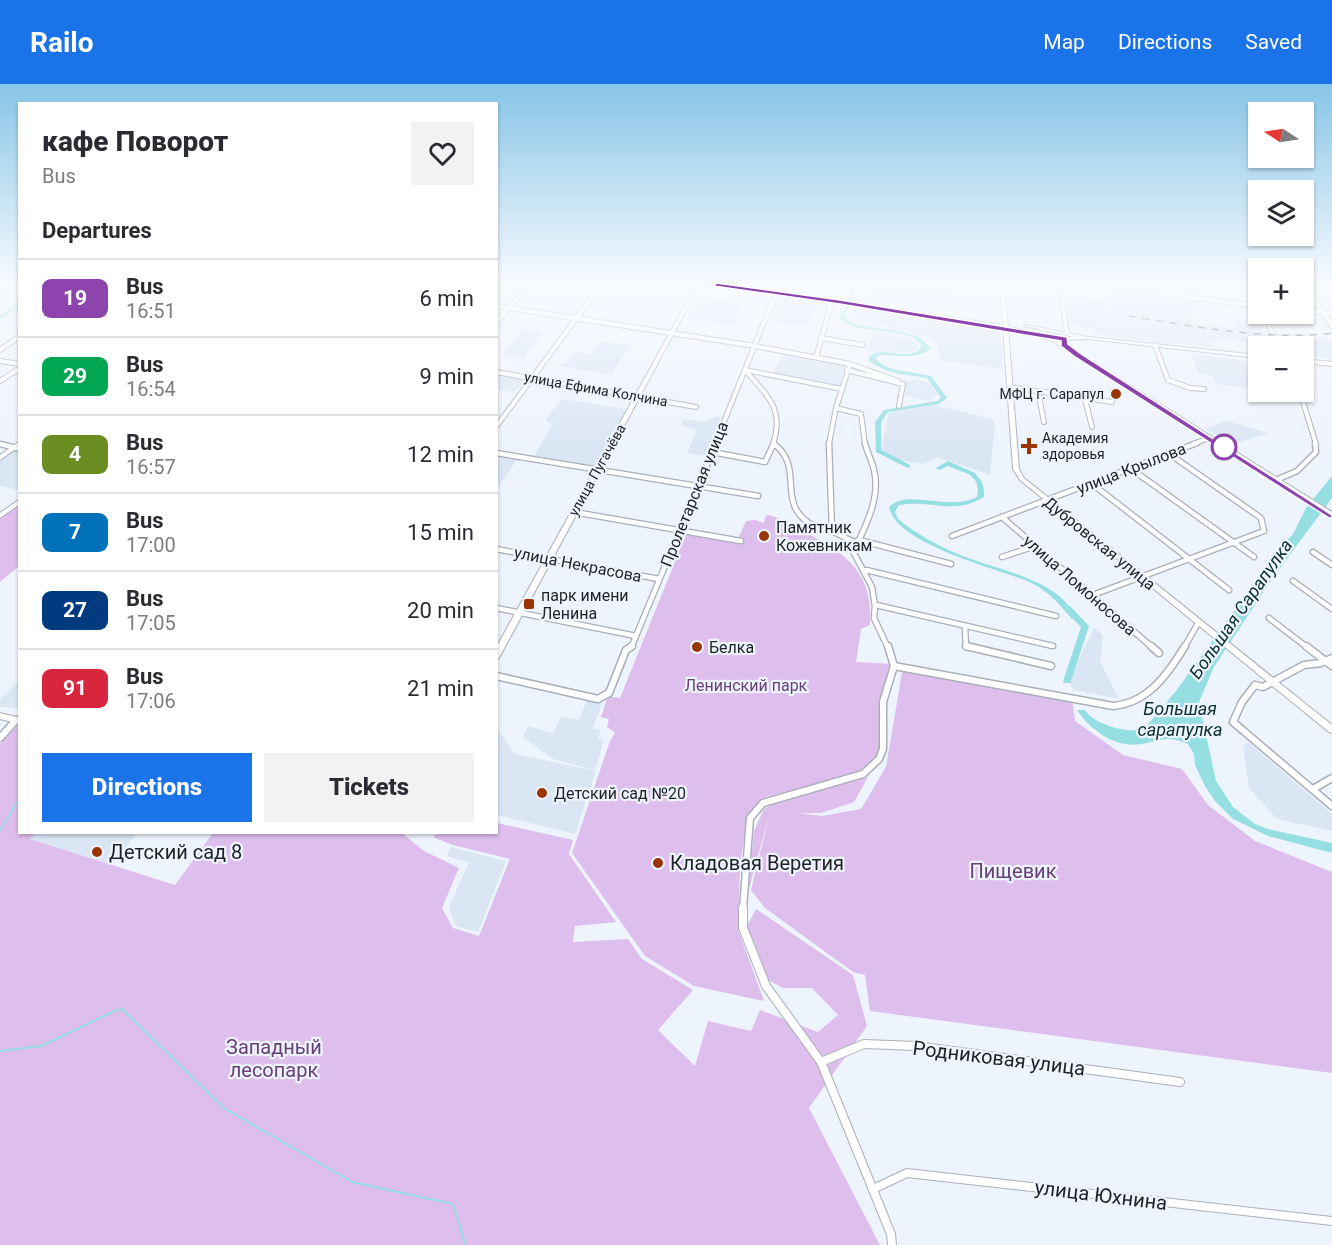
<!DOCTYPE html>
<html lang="en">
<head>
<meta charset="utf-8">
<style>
	:root { --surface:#fff; --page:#f2f2f3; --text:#2b2b33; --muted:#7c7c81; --line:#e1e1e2; --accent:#1a73e8 }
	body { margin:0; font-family:Roboto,sans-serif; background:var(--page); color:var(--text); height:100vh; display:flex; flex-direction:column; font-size:22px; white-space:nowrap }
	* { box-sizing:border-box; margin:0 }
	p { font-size:20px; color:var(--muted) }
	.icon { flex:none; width:33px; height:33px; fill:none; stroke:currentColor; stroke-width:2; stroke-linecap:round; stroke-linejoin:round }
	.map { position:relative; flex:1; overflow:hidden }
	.panel { position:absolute; left:18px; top:18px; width:480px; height:732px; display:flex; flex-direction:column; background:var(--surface); border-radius:0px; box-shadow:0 2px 4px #0004 }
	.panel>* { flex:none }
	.badge { padding:0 12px; border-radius:9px; font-size:21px; line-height:39px }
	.needle { width:39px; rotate:282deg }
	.fabs { position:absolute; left:1248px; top:18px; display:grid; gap:12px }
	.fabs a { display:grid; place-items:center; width:66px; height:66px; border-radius:0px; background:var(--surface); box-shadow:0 2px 4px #0004; font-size:30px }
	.map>.badge { position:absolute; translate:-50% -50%; box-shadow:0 0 0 3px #fff }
	h2 { padding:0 24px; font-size:22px; line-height:54px }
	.round { display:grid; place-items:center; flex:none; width:63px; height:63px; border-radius:0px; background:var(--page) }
	.summary { display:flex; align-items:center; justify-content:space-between; height:102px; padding:0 24px }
	h1 { font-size:28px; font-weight:800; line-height:45px }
	.button { display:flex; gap:12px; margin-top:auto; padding:12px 24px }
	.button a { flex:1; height:69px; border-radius:0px; background:var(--accent); color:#fff; font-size:24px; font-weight:800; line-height:69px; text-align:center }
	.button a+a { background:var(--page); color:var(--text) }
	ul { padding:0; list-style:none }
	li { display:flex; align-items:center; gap:18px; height:78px; padding:0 24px; border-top:2px solid var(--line) }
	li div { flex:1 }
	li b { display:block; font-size:22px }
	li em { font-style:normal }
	li .badge { min-width:66px; font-weight:700; text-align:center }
	header { display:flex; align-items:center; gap:36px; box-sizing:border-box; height:84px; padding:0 30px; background:var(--accent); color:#fff }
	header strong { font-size:28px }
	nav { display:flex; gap:33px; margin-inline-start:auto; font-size:21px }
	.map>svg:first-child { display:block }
	.built { fill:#dbe6f5 }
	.green { fill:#debeed }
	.water { fill:#95dfe3 }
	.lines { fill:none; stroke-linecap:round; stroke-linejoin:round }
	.stream-far1 { stroke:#95dfe3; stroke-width:1.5 }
	.stream { stroke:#95dfe3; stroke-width:2 }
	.river { fill:#95dfe3; fill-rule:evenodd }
	.street-far3-casing { stroke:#a9afb8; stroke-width:6 }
	.street-far2-casing { stroke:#a9afb8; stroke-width:7 }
	.street-far1-casing { stroke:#a9afb8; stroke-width:9 }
	.street-casing { stroke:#a9afb8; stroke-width:10 }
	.secondary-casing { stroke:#a9afb8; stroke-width:2 }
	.street-far3 { stroke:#fff; stroke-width:4 }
	.street-far2 { stroke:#fff; stroke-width:4.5 }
	.street-far1 { stroke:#fff; stroke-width:6 }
	.street { stroke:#fff; stroke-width:8 }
	.secondary { fill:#fff; fill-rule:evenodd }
	.rail { stroke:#676a70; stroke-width:1.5; stroke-dasharray:7 7; stroke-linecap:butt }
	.line { fill:#8e44ad; stroke:#fff; stroke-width:1.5 }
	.poi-dot { fill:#993502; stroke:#eef4fe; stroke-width:2 }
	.stop-dot { fill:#fff; stroke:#8e44ad; stroke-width:3 }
	.labels { text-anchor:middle; stroke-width:4.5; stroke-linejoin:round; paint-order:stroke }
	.far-street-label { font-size:14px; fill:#1f2125; stroke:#eef4fe }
	.far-poi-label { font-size:14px; fill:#1f2125; stroke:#eef4fe; text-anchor:end }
	.street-label { font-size:16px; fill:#1f2125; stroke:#eef4fe }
	.poi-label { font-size:16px; fill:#1f2125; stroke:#eef4fe; text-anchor:start }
	.park-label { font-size:16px; fill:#673e78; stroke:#eef4fe }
	.water-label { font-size:18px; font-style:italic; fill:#092f31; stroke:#eef4fe }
	.near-poi-label { font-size:20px; fill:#1f2125; stroke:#eef4fe; text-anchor:start }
	.near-park-label { font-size:20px; fill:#673e78; stroke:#eef4fe }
	.near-street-label { font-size:20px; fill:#1f2125; stroke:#eef4fe }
</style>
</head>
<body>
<header>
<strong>Railo</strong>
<nav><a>Map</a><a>Directions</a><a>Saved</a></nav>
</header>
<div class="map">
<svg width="1332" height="1161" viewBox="0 0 1332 1161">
	<rect width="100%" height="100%" fill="#eef4fe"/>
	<g class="built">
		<polygon points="875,201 954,201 949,228 870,216"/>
		<polygon points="1112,206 1196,216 1199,226 1191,234 1192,239 1236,244 1234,236 1260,239 1270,261 1217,255 1217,257 1209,257 1213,263 1115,254 1094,249 1093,244 1076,242 1069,239 1066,212 1103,216 1104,221 1112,222 1113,225"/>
		<polygon points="779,211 828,218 826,224 816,223 809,242 769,237"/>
		<polygon points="699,213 742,219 732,241 687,235"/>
		<polygon points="856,223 950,238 950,247 952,247 952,238 990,243 999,248 999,255 1001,255 1003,285 942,277 933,254 849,233"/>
		<polygon points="523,245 543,248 524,274 503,271"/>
		<polygon points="873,248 912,256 920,262 912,268 867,267"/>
		<polygon points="1299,252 1332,257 1332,275 1304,272 1304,262 1285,262 1280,253"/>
		<polygon points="600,257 630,261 611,291 561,282 564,279 568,280 576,268 591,270"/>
		<polygon points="784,269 845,280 839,303 772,291"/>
		<polygon points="1191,270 1244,276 1255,301 1250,304 1216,300 1213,291 1199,290"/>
		<polygon points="497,290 527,294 515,308 497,306"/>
		<polygon points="916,295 930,299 936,311 928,317 904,311 906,297"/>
		<polygon points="561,315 628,325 595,383 533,374 553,340 545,337"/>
		<polygon points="930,320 992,335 995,341 990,391 937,373 924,380 895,376 881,366 889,328"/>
		<polygon points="721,332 706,372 687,369 697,346 681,341 684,335 705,338 711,334"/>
		<polygon points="1227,337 1268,349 1231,361 1205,344"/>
		<polygon points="15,366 19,367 19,406 0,402 0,377"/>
		<polygon points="497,371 518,374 497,405"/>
		<polygon points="1094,544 1103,551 1100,577 1119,615 1073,606 1069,596"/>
		<polygon points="19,597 19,624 0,623 0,615"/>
		<polygon points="587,616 602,619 593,644 601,646 598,655 604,656 595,686 553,675 523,653 528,642 553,649 561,633 579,636"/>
		<polygon points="497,644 515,670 596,687 575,750 497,731"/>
		<polygon points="1248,658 1332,730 1332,747 1277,735 1249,704 1243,663"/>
		<polygon points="36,749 137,749 112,781 30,755"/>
		<polygon points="451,763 506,777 478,848 455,842 449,823 469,778 447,772"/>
	</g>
	<g class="green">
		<polygon points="19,420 19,482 0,498 0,435"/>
		<path d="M 766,431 C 778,432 790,441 801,446 C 844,468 874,487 870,541 L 861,545 L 856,578 L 892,580 L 883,612 L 883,663 L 863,688 L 765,713 L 747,733 L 740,781 L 738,846 L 764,917 L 694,902 L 645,872 L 572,769 L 610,657 L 615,649 L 607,643 L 609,635 L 601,633 L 608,612 L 620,614 L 687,448 L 738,455 L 746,437 L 755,436 L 764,439 Z"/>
		<polygon points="903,583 1072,615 1075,637 1123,671 1182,685 1208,721 1255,757 1332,788 1332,989 870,927 865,891 853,888 765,824 751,806 770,728 748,808 754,747 764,725 778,716 868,693 854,718 821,729 800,729 822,732 861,725 886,683"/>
		<polygon points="18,641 20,748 36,749 30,755 175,801 213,749 402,749 424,767 459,784 442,824 453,844 479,852 510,775 453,761 433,753 438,749 496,748 497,739 573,756 569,770 616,838 575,842 573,858 628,855 642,875 693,906 658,946 695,982 708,937 751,947 760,926 818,948 838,931 812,904 783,904 766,895 746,844 756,825 853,891 867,942 809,1024 880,1161 0,1161 0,660"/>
	</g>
	<g class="water">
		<path d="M 842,231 C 848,250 919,237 930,265 C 914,277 897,270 879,271 L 876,275 C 887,287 904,286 918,290 C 904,294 881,286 869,277 L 869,272 C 885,260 909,280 922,262 C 910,241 858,253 839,234 Z"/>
		<path d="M 963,384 C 978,390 985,396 984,413 C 952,432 933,415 899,421 L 895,428 L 898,435 C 915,449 938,462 958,470 C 992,485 1058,494 1074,531 L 1072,535 C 1059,519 1046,505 1027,497 C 995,484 896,460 889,423 C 909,404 947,428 977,413 C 981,398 972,393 963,384 Z"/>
		<path d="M 1332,392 L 1332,414 L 1272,495 L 1214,583 L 1199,618 L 1216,697 L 1233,723 L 1255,740 L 1268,745 L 1332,759 L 1332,769 L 1268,752 L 1233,735 L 1215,717 L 1206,704 L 1195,681 L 1194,670 L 1188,660 C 1166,651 1163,656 1142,660 C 1116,665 1090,646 1077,626 L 1085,626 C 1093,640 1128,650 1144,645 L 1176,607 L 1274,471 L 1293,450 L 1306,424 Z"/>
	</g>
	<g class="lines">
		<polyline class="stream-far1" points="0,746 20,713"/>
		<polyline class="stream" points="0,967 41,962 121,924 224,1024 352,1098 453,1120 465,1161"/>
		<g class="river">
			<polygon points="851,201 855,201 855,211 844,233 850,237 847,239 838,234 851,211"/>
			<polygon points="18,217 20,217 20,222 18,224 0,235 0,231 14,222"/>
			<polygon points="904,287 931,292 947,314 939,320 888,328 881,338 881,366 910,381 910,383 908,384 876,368 875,338 884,326 937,317 941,314 927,294 902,290 901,289"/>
			<polygon points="948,377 975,389 976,390 975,391 971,391 948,382 939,386 936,384"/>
			<polygon points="1067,521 1070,522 1089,542 1071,597 1070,599 1064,599 1063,597 1081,543 1064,526 1063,524 1064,522"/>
		</g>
		<g class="street-far3-casing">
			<g id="street-far3">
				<polyline points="1060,201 1067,249"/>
				<polyline points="1089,201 1258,222"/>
				<polyline points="1192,201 1196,214"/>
				<polyline points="1250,201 1258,221"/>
				<polyline points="1305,201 1332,242"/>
				<polyline points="870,204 871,201"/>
				<polyline points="3,205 11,201"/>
				<polyline points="496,222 755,262 850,280 898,297"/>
				<polyline points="1304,226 1332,229"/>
				<polyline points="1263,230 1279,262"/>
				<polyline points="496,239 528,201"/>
				<polyline points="821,254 863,261"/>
				<polyline points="1155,261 1168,296 1190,304 1204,305"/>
				<polyline points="0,266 20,252"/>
				<polyline points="816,273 832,217"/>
				<polyline points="0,277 20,280"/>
				<polyline points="850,280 836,324 861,330 865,360"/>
				<polyline points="745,286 842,305"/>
				<path d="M 745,286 C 767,312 785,324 773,360"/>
				<polyline points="847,286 903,300 899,322"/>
				<polyline points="496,288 696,323"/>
				<polyline points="0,297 20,284"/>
				<polyline points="1009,303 1112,318"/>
				<polyline points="1038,308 1044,338"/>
				<polyline points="1300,308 1316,360"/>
				<polyline points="1085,315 1092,343"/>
				<polyline points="496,343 601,201"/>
				<polyline points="715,360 779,201"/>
				<polyline points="829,360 836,324"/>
				<polyline points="1193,360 1209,354"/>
			</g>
		</g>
		<g class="street-far2-casing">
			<g id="street-far2">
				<path d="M 865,359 C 867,368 872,377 874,386 C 880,410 869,435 859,456 L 849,460 L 872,503 L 875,522 L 874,534 L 888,564"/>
				<polyline points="0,360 20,365"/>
				<path d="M 774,360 C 805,383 776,417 809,439 C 816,443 825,444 832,447 L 829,359"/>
				<polyline points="712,368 765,378 774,359"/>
				<polyline points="496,369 758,412"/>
				<polyline points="1130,384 1254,473"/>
				<polyline points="1276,396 1297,387 1316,368 1315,359"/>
				<polyline points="1091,399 1229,506"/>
				<polyline points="574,428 741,457"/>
				<polyline points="1002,433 1153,564"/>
				<polyline points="832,447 852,457"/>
				<polyline points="952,452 1197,359"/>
				<polyline points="859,456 951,480"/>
				<polyline points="496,465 659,495"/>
				<polyline points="1313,468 1332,481"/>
				<polyline points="1002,473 1035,462"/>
				<polyline points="866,486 1056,532"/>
				<polyline points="1293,497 1332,525"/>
				<polyline points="1090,512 1264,447 1261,434 1168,369"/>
				<polyline points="876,521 1053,562"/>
				<polyline points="496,524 636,552"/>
				<polyline points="1269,534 1308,564"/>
				<polyline points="965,543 966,563 969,564"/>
				<polyline points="631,564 716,359"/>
				<polyline points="1184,564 1198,539"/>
			</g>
		</g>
		<g class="street-far1-casing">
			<g id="street-far1">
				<polyline points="888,562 894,582"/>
				<polyline points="966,562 1051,582"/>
				<polyline points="1151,562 1159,569"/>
				<polyline points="1306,562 1332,582"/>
				<polyline points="1332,574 1321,579 1304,581 1263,603 1255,601 1242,618 1233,638 1332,722"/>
				<path d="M 894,582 L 1113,622 C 1148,619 1168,590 1185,562"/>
				<polyline points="496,592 598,615 609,609 626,566 632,562"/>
				<polyline points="0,654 16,636"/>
				<polyline points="1313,705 1332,694"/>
				<polyline points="743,825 750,734 763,719 863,690 879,675 883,665 883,618 894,582"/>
			</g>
		</g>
		<g class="street-casing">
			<g id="street">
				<polyline points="743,824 743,844 766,902 821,978 891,1150 892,1161"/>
				<polyline points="821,978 864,960 916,962 1180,998"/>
				<polyline points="873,1105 907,1089 1332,1137"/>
			</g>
		</g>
		<g class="secondary-casing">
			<g id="secondary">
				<polygon points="696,201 700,201 499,574 496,575 496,564"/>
				<polygon points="714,201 724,201 1003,241 1000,201 1004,201 1008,242 1053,254 1075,253 1024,242 1026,241 1088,253 1258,271 1258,274 1088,255 1058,256 1332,428 1332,433 1050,256 1008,245 1019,385 1024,394 1332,641 1332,649 1329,648 1020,396 1013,385 1003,244 716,202"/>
				<polygon points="1304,275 1332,278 1332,282 1304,279"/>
				<polygon points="20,357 20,362 0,376 0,371"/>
				<polygon points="20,415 20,420 0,434 0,429"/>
				<polygon points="0,629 20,634 20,640 0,635"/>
			</g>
		</g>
		<use href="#street-far3" class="street-far3"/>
		<use href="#street-far2" class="street-far2"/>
		<use href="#street-far1" class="street-far1"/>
		<use href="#street" class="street"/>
		<use href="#secondary" class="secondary"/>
		<path class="rail" d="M 1129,232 C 1191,242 1270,257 1332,249"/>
	</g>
	<linearGradient id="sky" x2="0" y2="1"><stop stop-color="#87c5e6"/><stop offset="0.55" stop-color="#f7faff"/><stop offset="1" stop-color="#f7faff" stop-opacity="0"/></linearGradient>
	<rect width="1332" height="363" fill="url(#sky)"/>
	<polygon class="line" points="716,199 840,216 1067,253 1068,260 1081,270 1332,431 1332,434 1329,434 1075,273 1061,262 1061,257 840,220 714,202"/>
	<g class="poi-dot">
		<circle cx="1116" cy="310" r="6"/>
		<path d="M1026 353h6v6h6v6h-6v6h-6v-6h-6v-6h6z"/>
		<circle cx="764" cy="452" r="6"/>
		<rect x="523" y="514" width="12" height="12" rx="3"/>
		<circle cx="697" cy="563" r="6"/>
		<circle cx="542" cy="709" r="6"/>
		<circle cx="97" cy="768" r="6"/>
		<circle cx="658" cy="779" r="6"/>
	</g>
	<circle class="stop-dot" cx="1224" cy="363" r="12"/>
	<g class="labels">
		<g class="far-street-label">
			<text transform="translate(596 305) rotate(10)" y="5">улица Ефима Колчина</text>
			<text transform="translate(597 386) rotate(-61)" y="5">улица Пугачёва</text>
		</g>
		<g class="far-poi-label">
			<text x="1104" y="315">МФЦ г. Сарапул</text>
			<text x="1042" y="359" text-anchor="start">Академия<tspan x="1042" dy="16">здоровья</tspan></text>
		</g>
		<g class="street-label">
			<text transform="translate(1131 384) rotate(-21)" y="6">улица Крылова</text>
			<text transform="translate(694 410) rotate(-68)" y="6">Пролетарская улица</text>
			<text transform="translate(1100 459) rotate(39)" y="6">Дубровская улица</text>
			<text transform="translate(578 480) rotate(11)" y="6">улица Некрасова</text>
			<text transform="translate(1080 501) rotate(41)" y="6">улица Ломоносова</text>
		</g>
		<g class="poi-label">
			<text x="776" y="449">Памятник<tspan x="776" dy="18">Кожевникам</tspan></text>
			<text x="541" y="517">парк имени<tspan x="541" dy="18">Ленина</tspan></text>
			<text x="709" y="569">Белка</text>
			<text x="554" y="715">Детский сад №20</text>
		</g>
		<g class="park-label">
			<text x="746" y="607">Ленинский парк</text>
		</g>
		<g class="water-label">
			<text transform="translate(1241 525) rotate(-55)" y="6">Большая Сарапулка</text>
			<text x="1180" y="631">Большая<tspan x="1180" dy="21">сарапулка</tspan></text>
		</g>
		<g class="near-poi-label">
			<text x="109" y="775">Детский сад 8</text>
			<text x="670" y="786">Кладовая Веретия</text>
		</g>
		<g class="near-park-label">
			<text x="1013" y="794">Пищевик</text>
			<text x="274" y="970">Западный<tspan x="274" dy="23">лесопарк</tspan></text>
		</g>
		<g class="near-street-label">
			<text transform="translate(999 974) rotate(7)" y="7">Родниковая улица</text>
			<text transform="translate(1101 1111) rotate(7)" y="7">улица Юхнина</text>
		</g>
	</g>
</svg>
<div class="fabs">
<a><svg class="needle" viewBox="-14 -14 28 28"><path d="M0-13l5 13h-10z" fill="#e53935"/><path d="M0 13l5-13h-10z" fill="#7c7c81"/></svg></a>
<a><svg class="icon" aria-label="layers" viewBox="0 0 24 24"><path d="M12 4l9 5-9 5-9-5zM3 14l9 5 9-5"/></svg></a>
<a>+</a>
<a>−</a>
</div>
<section class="panel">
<div class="summary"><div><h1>кафе Поворот</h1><p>Bus</p></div><a class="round"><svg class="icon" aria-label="heart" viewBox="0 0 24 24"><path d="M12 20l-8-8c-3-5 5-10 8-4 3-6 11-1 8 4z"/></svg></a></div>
<h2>Departures</h2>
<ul>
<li><span class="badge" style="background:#8e44ad;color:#fff">19</span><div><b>Bus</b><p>16:51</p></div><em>6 min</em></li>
<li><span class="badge" style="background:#00a651;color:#fff">29</span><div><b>Bus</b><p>16:54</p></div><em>9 min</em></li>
<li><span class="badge" style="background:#6b8e23;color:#fff">4</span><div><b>Bus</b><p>16:57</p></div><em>12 min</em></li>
<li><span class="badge" style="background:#0072bc;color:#fff">7</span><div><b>Bus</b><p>17:00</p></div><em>15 min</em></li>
<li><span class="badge" style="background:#003b80;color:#fff">27</span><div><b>Bus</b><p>17:05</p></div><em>20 min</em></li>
<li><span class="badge" style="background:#d7263d;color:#fff">91</span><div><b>Bus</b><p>17:06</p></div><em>21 min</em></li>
</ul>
<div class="button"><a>Directions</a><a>Tickets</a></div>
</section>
</div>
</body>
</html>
